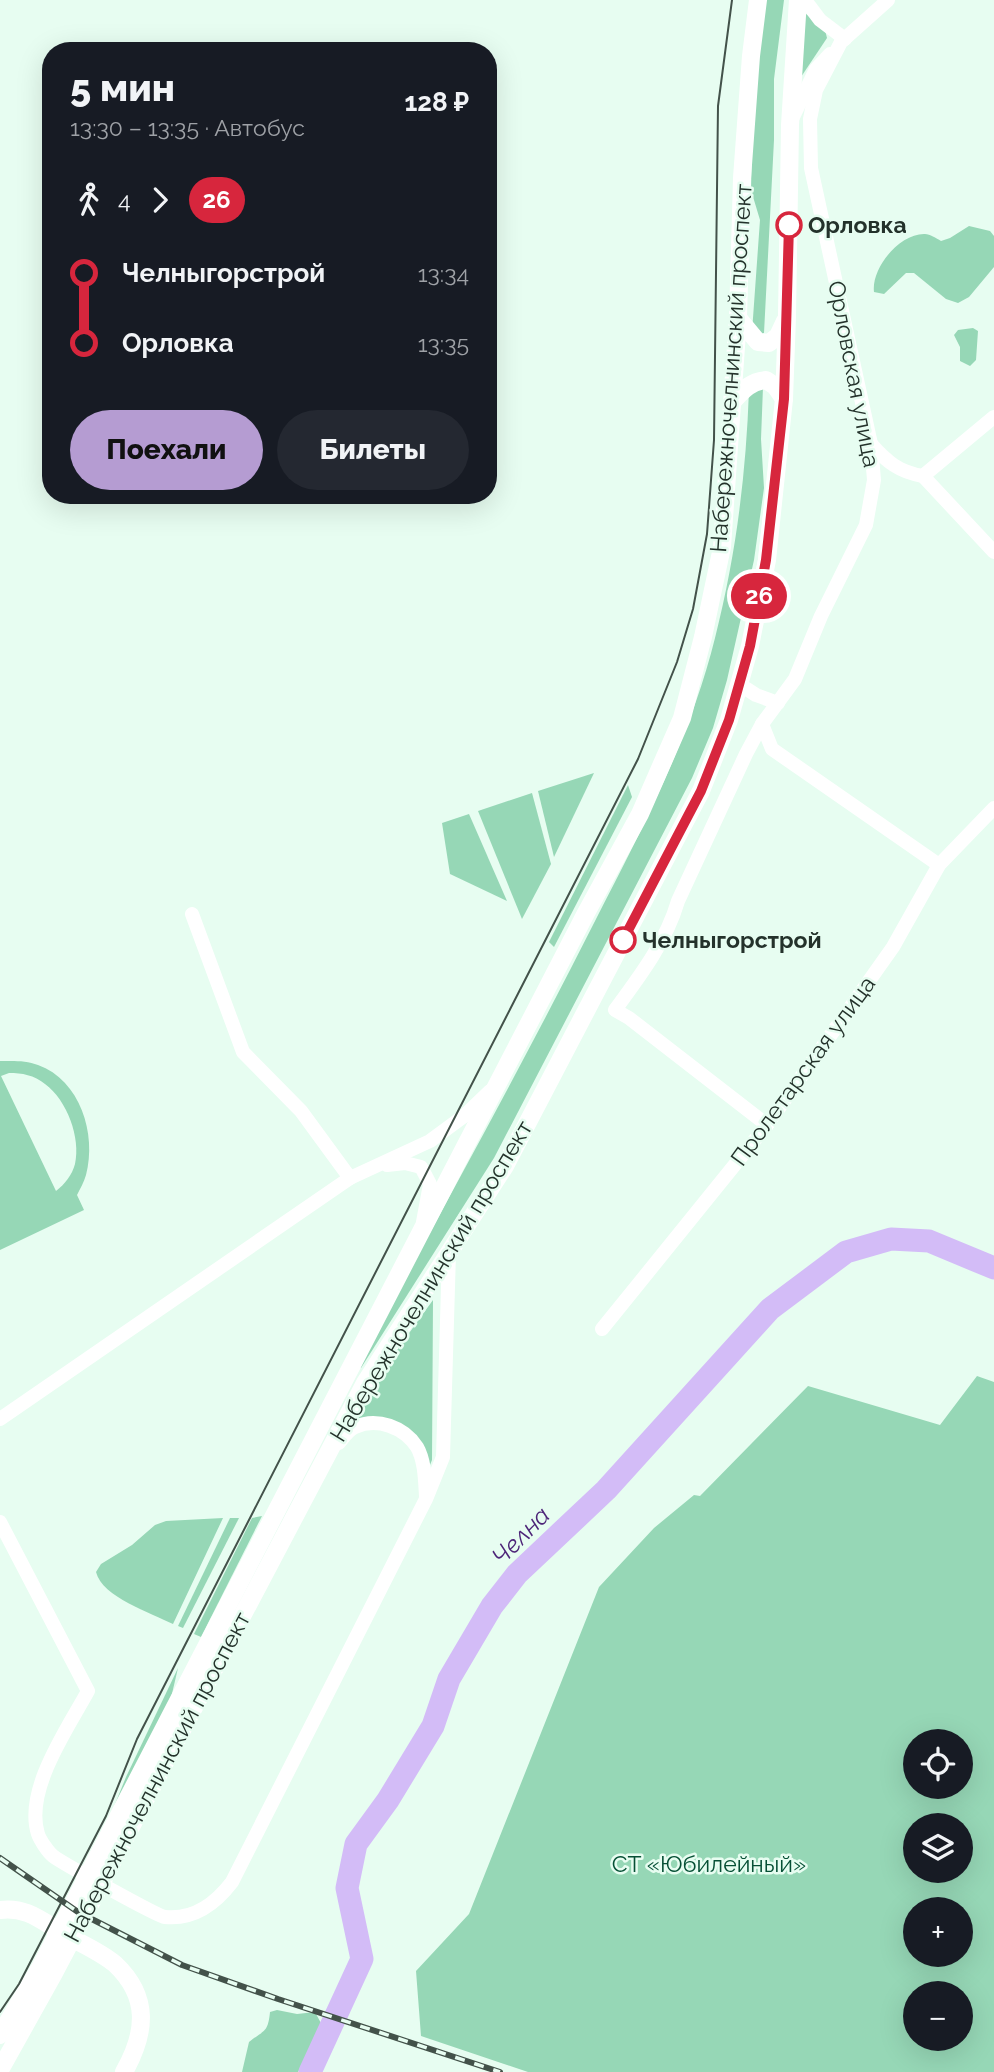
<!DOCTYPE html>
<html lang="ru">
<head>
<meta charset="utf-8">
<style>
	:root { --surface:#171b24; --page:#242831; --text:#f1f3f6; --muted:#9ea1a6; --accent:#b59cd2 }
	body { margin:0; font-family:Raleway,sans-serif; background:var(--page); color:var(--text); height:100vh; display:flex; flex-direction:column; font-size:26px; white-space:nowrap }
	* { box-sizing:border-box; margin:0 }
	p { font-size:23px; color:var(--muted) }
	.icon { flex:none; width:38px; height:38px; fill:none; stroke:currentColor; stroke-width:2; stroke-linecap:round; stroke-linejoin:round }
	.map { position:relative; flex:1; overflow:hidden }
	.drawer { position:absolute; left:42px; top:42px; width:455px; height:462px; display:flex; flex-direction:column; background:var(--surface); border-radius:28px; box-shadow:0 7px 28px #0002 }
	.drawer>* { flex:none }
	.badge { padding:0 14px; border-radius:23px; font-size:24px; line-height:46px }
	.fabs { position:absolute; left:903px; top:1729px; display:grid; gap:14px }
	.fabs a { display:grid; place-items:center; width:70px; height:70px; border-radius:50%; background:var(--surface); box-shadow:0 7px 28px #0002; font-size:35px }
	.map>.badge { position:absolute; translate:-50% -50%; box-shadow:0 0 0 4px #fff }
	.legs { display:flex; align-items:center; gap:10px; height:77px; padding:0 28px; font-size:23px }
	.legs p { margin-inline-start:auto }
	.headline { display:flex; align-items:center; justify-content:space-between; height:119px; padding:0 28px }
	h1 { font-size:38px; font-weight:800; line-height:52px }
	.cta { display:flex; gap:14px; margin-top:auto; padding:14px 28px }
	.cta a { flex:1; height:80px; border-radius:42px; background:var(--accent); color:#111; font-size:28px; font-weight:800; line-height:80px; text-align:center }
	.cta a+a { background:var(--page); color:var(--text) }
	ul { padding:0 28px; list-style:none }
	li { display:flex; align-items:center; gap:24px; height:70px; font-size:26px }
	li i { display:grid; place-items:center; width:10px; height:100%; margin:0 9px; background:currentColor }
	li i::after { content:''; width:18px; height:18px; margin:-9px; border:5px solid; border-radius:50%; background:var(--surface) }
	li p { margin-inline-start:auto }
	li:first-child i { background:linear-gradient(#0000 50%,currentColor 0) }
	li:last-child i { background:linear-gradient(currentColor 50%,#0000 0) }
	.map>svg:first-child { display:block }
	.green { fill:#96d7b6; fill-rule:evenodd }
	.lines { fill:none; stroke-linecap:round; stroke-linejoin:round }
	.river { stroke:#d3bcf7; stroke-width:23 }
	.minor { stroke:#fff; stroke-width:14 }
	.major { stroke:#fff; stroke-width:18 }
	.tram { stroke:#43524a; stroke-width:2 }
	.rail-casing { stroke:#43524a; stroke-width:6 }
	.rail { stroke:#e7fdf1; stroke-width:3.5; stroke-dasharray:10; stroke-linecap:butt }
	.line-1-casing { stroke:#fff; stroke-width:16 }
	.line-1 { stroke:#d7263d; stroke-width:10 }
	.stop-1-dot { fill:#fff; stroke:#d7263d; stroke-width:3.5 }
	.labels { text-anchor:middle; stroke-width:5; stroke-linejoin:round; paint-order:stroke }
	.stop-label { font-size:23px; font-weight:bold; fill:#24322b; stroke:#e7fdf1; text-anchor:start }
	.street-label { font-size:23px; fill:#24322b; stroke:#e7fdf1 }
	.park-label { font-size:23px; fill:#065035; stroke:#e7fdf1 }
	.water-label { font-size:24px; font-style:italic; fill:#4d2578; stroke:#e7fdf1 }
</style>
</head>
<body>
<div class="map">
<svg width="994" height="2072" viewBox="0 0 994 2072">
	<rect width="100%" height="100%" fill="#e7fdf1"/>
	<g class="green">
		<polygon points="766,0 784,0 774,79 774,140 764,333 757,335 752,332 760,220 751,190 753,109"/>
		<polygon points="805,13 825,30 827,38 797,83"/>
		<path d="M 969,226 L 990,231 L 994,236 L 994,267 L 969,297 L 958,303 L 946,299 L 914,273 L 906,273 L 884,294 L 874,292 C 871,268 900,233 925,234 C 930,234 936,238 941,241 L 950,238 Z"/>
		<polygon points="973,328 978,331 976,360 970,366 960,361 960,347 954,335 958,330"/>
		<path d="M 763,387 L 761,439 L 764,488 L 754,560 L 727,680 L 713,728 L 692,778 L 494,1158 L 361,1368 L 358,1366 C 437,1218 519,1072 594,923 C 641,831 690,739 715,638 C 736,555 746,475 749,390 Z"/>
		<polygon points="594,773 554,857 538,791"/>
		<polygon points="628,785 632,797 554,947 549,942"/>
		<polygon points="532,793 551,864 522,919 478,811"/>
		<polygon points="469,814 507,901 450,874 442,823"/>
		<path d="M 0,1061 C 12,1061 26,1060 38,1065 C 80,1080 97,1134 86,1175 C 84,1182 80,1189 77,1195 L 84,1210 L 0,1250 ZM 9,1073 C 22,1073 34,1075 45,1084 C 67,1100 81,1138 75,1164 C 72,1175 65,1184 56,1191 L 1,1076 Z"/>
		<path d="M 433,1300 L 432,1460 L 430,1465 C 412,1422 395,1412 350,1422 L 368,1390 Z"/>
		<path d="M 977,1376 L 994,1382 L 994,2072 L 528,2072 L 421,2036 L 416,1971 L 469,1914 L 599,1587 L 654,1528 L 694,1495 L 700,1496 L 808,1386 L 940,1425 ZM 915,1741 L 961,1741 L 961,1787 L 915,1787 ZM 915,1825 L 961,1825 L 961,1871 L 915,1871 ZM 915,1909 L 961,1909 L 961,1955 L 915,1955 ZM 915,1993 L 961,1993 L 961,2039 L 915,2039 Z"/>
		<polygon points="262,1516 201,1637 194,1634 252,1518"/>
		<path d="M 223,1518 L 173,1624 C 151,1613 102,1597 96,1572 L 101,1564 L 132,1545 L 155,1525 L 166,1521 Z"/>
		<polygon points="230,1518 239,1518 183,1628 178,1626"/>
		<polygon points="178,1668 171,1698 100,1841 126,1777"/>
		<path d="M 277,2010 L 297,2014 L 315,2012 L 322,2025 L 298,2072 L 242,2072 L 249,2042 C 264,2030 268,2033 270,2012 Z"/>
	</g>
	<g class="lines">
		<polyline class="river" points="310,2072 362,1959 347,1888 356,1844 388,1800 433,1726 449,1679 492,1606 517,1574 606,1490 770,1309 846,1252 891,1239 929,1241 994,1268"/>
		<g class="minor">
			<polyline points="805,0 820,20 845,39"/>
			<polyline points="793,117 816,69 830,54"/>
			<path d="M 871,444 C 887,462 899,472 923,476"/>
			<polyline points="923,476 994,552"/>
			<polyline points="923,476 994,417"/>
			<polyline points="739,684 756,695 778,703"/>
			<polyline points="762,724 772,749 939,865"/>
			<polyline points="192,914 243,1052 301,1111 350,1178"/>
			<path d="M 767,1125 L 629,1018 L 615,1010 C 640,976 666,942 678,901 L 746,754 L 762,724 L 795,679 L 821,616 L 866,525 L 874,480 L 871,444 L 811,168 L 810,119 L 816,90 L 841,42 L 888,0"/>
			<polyline points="387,1165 405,1163 421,1167 430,1184 423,1222"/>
			<polyline points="602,1329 767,1125 893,947 939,865 994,808"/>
			<polyline points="0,1419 350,1178 430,1141 464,1116 490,1091"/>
			<path d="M 339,1443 C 343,1438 348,1430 355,1427 C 377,1417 404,1427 417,1447 C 425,1461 425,1481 426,1496"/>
			<path d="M 0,1522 L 88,1691 C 68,1728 24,1790 38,1834 C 40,1840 48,1852 53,1856 C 62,1863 157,1916 165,1917 C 194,1920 216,1903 232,1882 L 426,1499 L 443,1457 L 449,1253"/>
		</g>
		<g class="major">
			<polyline points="738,318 758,342 769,343 778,336 785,321"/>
			<path d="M 733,401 C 743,390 751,381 766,380 L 775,386 L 784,399"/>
			<path d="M 0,1910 C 26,1906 43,1922 64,1934 C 80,1943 101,1952 115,1964 C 150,1997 146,2033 124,2072"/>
			<polyline points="0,2035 41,1966 586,913 640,814 682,718 703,637 722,547 738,318 742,178 751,56 758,0"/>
			<polyline points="0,2070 54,1973 365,1383 505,1166 701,791 729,720 750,646 767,560 784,399 787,317 790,125 798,0"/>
		</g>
		<polyline class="tram" points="0,2012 19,1984 106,1816 137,1739 638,759 677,662 693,609 707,534 714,440 718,106 732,0"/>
		<g class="rail-casing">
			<polyline id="rail" points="0,1858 78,1912 182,1965 278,1999 500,2072"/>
		</g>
		<use href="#rail" class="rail"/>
	</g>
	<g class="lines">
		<g class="line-1-casing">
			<polyline id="line-1" points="623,940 701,791 729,720 750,646 766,560 784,399 789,225"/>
		</g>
		<use href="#line-1" class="line-1"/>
	</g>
	<g class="stop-1-dot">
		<circle cx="789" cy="225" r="12"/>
		<circle cx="623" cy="940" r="12"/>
	</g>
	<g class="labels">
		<g class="stop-label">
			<text x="808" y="233">Орловка</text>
			<text x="642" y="948">Челныгорстрой</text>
		</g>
		<g class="street-label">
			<text transform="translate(731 368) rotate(-86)" y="8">Набережночелнинский проспект</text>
			<text transform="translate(854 374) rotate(79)" y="8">Орловская улица</text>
			<text transform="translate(803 1071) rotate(-54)" y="8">Пролетарская улица</text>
			<text transform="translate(431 1281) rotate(-59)" y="8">Набережночелнинский проспект</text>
			<text transform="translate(157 1777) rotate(-62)" y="8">Набережночелнинский проспект</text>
		</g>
		<g class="park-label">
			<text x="709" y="1872">СТ «Юбилейный»</text>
		</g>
		<g class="water-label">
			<text transform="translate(521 1536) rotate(-45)" y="8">Челна</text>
		</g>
	</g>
</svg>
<div class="fabs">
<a><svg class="icon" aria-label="locate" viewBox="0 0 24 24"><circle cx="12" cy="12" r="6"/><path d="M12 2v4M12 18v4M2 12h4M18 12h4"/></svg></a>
<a><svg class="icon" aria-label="layers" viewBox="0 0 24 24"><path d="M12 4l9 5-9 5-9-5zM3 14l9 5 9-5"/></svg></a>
<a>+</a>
<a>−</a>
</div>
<b class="badge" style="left:759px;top:596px;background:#d7263d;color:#fff">26</b>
<section class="drawer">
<div class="headline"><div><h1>5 мин</h1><p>13:30 – 13:35 · Автобус</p></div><b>128 ₽</b></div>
<div class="legs"><svg class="icon" aria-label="walk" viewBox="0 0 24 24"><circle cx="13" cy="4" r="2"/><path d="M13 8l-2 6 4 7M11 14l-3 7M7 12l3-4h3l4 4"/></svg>4<svg class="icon" aria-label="forward" viewBox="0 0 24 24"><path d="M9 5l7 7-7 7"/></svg><b class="badge" style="background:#d7263d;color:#fff">26</b></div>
<ul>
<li><i style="color:#d7263d"></i><b>Челныгорстрой</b><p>13:34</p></li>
<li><i style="color:#d7263d"></i><b>Орловка</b><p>13:35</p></li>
</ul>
<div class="cta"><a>Поехали</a><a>Билеты</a></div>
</section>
</div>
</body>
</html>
